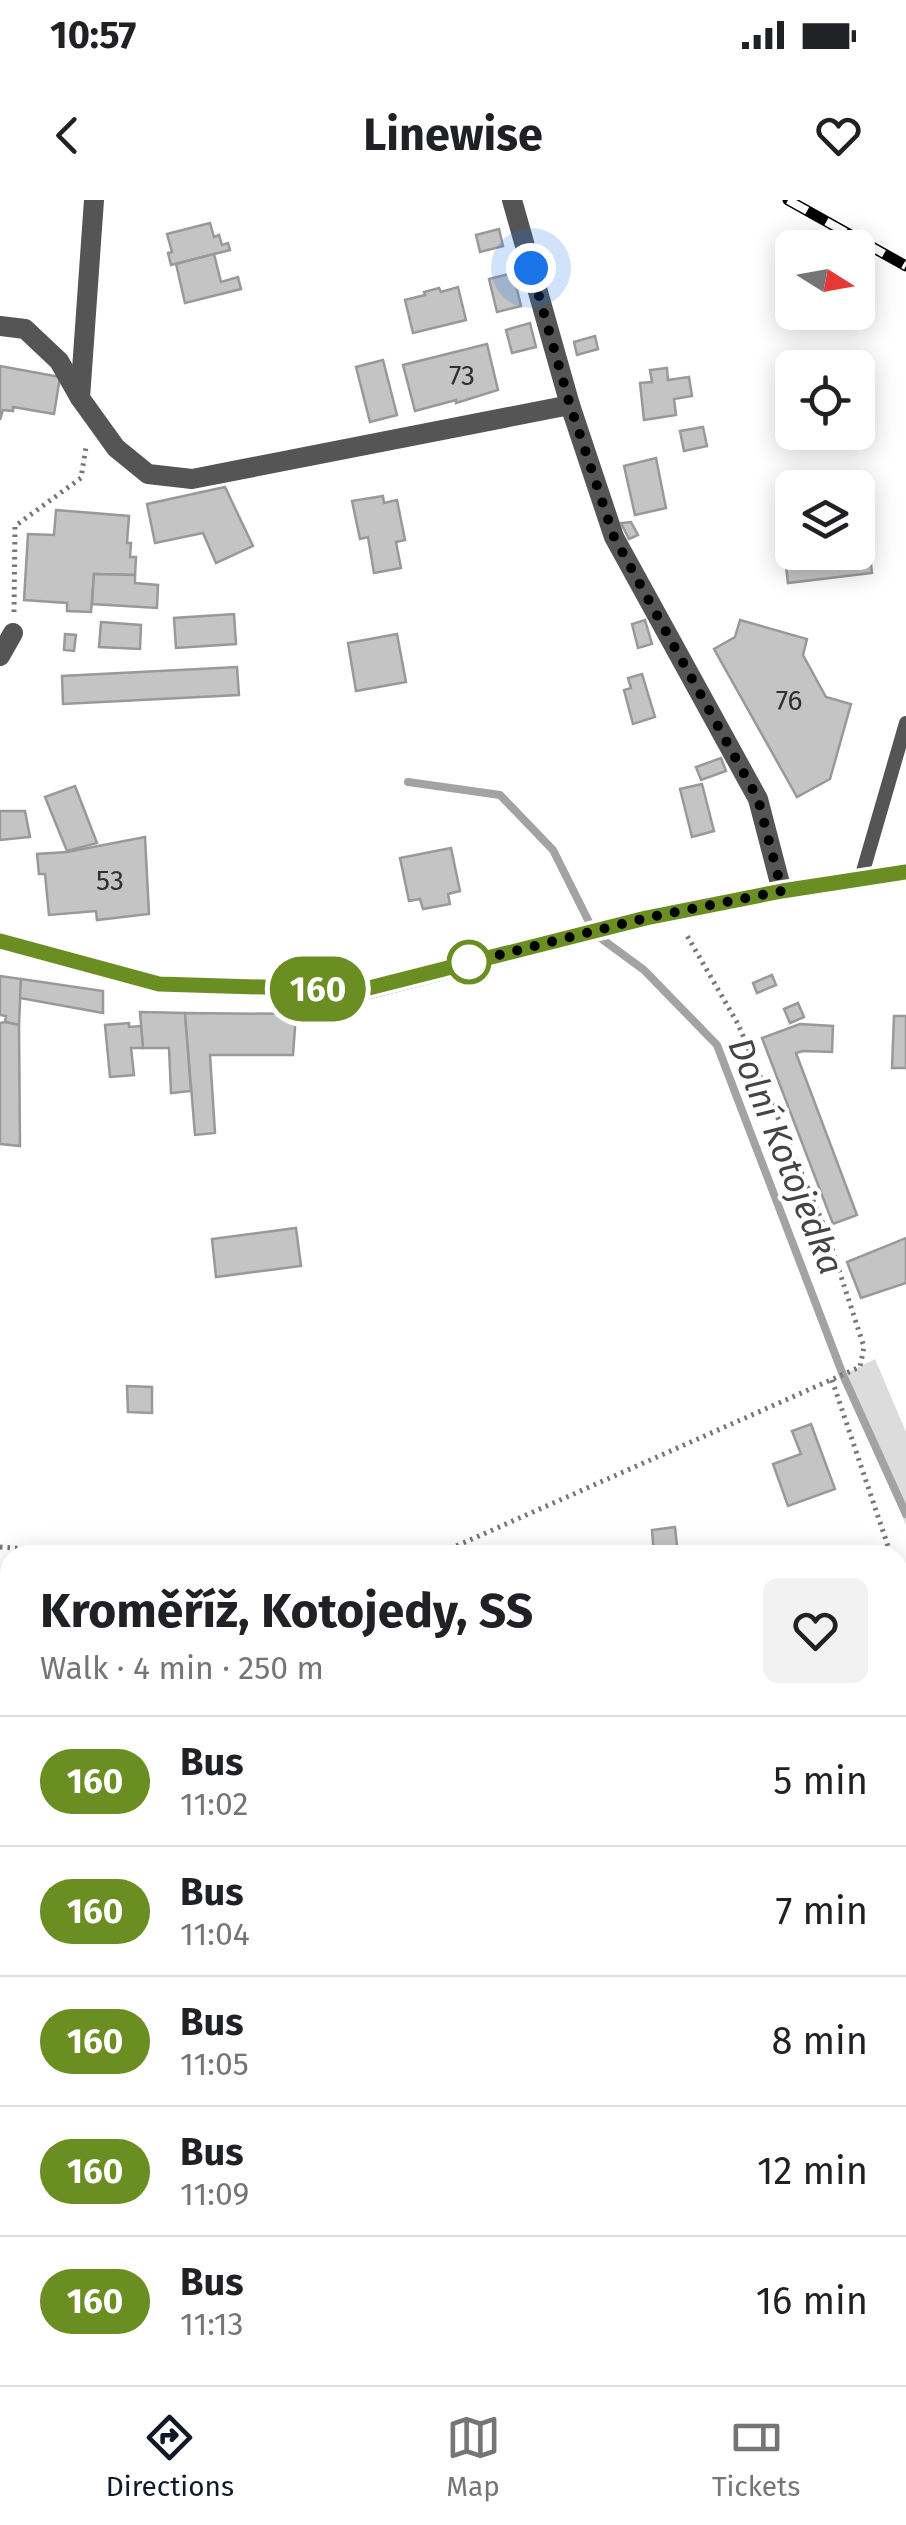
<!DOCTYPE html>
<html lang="en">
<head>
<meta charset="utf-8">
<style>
	:root { --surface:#fff; --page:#f2f2f2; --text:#202124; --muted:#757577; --line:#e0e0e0; --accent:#111827 }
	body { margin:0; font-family:"Fira Sans",sans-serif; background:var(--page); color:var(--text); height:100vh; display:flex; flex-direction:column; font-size:38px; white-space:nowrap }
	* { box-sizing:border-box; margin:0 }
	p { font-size:32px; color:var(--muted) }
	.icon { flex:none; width:55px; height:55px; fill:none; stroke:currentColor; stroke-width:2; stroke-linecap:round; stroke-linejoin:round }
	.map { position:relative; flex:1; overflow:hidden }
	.details { position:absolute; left:0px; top:1345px; width:908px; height:840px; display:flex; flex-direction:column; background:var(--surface); border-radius:30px 30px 0 0; box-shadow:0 5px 25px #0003 }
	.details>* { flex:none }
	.badge { padding:0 20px; border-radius:32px; font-size:35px; line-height:65px }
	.needle { width:65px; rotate:101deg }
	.buttons { position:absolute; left:775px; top:30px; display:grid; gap:20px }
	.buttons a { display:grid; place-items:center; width:100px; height:100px; border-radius:15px; background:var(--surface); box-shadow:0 5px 25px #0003; font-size:50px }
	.you { position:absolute; width:50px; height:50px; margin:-25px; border:8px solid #fff; border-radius:50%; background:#1a73e8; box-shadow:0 0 0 15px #1a73e833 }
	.map>.badge { position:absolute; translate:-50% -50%; box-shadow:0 0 0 5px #fff }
	.round { display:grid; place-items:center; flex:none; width:105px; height:105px; border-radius:15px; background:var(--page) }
	.overview { display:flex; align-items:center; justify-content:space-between; height:170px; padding:0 40px }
	h1 { font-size:48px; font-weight:700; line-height:75px }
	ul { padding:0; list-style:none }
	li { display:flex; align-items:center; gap:30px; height:130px; padding:0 40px; border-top:2px solid var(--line) }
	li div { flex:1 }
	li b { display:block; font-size:38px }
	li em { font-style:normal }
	li .badge { min-width:110px; font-weight:700; text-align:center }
	.status { display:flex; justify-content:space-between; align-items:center; height:70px; padding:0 50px; background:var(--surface); direction:ltr }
	.status svg { height:28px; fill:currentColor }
	header { display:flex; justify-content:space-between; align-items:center; height:130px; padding:0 40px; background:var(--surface); font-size:45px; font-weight:700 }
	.menu { display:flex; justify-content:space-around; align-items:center; height:140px; border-top:2px solid var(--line); background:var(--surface); font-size:28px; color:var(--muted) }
	.menu a { display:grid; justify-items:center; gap:5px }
	.menu .active { color:var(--accent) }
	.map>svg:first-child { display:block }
	.green { fill:#dcdcdc }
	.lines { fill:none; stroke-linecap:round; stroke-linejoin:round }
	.stream { stroke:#a3a3a3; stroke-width:8 }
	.building { fill:#c4c4c4; stroke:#999; stroke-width:2.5 }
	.path { stroke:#777; stroke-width:5; stroke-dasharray:2.5 5; stroke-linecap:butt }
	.service { stroke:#555; stroke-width:14 }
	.minor { stroke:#555; stroke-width:20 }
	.secondary { stroke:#222; stroke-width:20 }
	.rail-casing { stroke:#000; stroke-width:11 }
	.rail { stroke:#fff; stroke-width:8; stroke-dasharray:22; stroke-linecap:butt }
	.line-casing { stroke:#fff; stroke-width:22 }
	.line { stroke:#6b8e23; stroke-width:15 }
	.walk { stroke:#000; stroke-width:10; stroke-dasharray:0 18 }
	.stop-dot { fill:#fff; stroke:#6b8e23; stroke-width:5 }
	.labels { text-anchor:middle; stroke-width:8; stroke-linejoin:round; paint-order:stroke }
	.number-label { font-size:28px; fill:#313131 }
	.water-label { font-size:35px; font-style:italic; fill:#444; stroke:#fff }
</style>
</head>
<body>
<div class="status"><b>10:57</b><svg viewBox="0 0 49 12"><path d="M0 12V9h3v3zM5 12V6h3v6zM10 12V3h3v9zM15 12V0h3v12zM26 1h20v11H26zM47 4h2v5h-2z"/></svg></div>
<header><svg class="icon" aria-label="back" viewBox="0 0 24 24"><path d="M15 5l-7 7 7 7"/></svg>Linewise<svg class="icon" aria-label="heart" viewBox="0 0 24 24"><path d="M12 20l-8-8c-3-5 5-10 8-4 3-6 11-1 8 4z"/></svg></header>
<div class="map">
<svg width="906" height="2185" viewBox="0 0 906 2185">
	<rect width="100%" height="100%" fill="#fff"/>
	<polygon class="green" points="875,1159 906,1232 906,1325 843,1175"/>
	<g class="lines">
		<polyline class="stream" points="408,582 500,595 553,650 595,734 644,770 717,845 843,1175 906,1314"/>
	</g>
	<g class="building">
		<polygon points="210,23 214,37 219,35 222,45 228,43 230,50 171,65 168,53 172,52 167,34"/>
		<polygon points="499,29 503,46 480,52 476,35"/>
		<polygon points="214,54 221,82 238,77 241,89 185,103 176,64"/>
		<polygon points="513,73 521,106 497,112 489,79"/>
		<polygon points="458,87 466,120 413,133 405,100 425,95 424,92 439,88 441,92"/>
		<polygon points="530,123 536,147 512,153 506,130"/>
		<polygon points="595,136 598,149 577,155 574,142"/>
		<polygon points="487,144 498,190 456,203 456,200 415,211 403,165"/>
		<polygon points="383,160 397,215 370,222 356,167"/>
		<polygon points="0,166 60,177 54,214 13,207 13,211 3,210 0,220"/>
		<polygon points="667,168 668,180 689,177 692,196 674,199 676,215 644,220 640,183 652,182 650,170"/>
		<polygon points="703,227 707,246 684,251 680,231"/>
		<polygon points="656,258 666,308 635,315 624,266"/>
		<polygon points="225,287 253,346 216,363 203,333 155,343 147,304"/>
		<polygon points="383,296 384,303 397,300 405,340 396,342 401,368 374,373 368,337 360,339 352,301"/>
		<polygon points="56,310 129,316 127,343 131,343 130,357 136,357 135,375 94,374 91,412 67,411 67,403 24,400 28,334 54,335"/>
		<polygon points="631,322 638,335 629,339 621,323"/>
		<polygon points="866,322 872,373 788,383 782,333 792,331 792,352 858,352 858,323"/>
		<polygon points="94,374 135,375 135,383 158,385 157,408 92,404"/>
		<polygon points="234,414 236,444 176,448 174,418"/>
		<polygon points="645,420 652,444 638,448 632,424"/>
		<polygon points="740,420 807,439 803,455 826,497 851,504 830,579 797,597 714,449 735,437"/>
		<polygon points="101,422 141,425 140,449 99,447"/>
		<polygon points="65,434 76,435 74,451 64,450"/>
		<polygon points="397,434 406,482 356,491 348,443"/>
		<polygon points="237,467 239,495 63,504 62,476"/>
		<polygon points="642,474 655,517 633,524 624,490 631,488 628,478"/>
		<polygon points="721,558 726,571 701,580 696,567"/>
		<polygon points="702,584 714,631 692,637 680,589"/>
		<polygon points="75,586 97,643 67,651 45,597"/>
		<polygon points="0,611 25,611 30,637 0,640"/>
		<polygon points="145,637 149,714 97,720 96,711 49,715 45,674 39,674 37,654 67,652"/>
		<polygon points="451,648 460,691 448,694 450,704 423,709 420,699 409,701 400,658"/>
		<polygon points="772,775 776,785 757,793 753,783"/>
		<polygon points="0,776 21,779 19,825 5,822 6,816 0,815"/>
		<polygon points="21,779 103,791 103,813 20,798"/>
		<polygon points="798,803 804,817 790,823 784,809"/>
		<polygon points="140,812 185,813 191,891 171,893 169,848 143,848"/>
		<polygon points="185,813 296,814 293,855 210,855 215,933 195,935"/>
		<polygon points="894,816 906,816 906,868 892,868"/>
		<polygon points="5,822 19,825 20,946 0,944 0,823"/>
		<polygon points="129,823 129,827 141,826 143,848 131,848 134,875 110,877 105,825"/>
		<polygon points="800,824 833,826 832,852 803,851 796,853 857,1015 833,1024 762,838"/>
		<polygon points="296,1028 301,1066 216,1077 212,1039"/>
		<polygon points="906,1038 906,1083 861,1098 847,1062"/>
		<polygon points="127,1186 152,1187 152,1213 128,1212"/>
		<polygon points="811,1224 835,1289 788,1306 773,1264 801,1254 792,1231"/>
		<polygon points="675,1327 678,1355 654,1355 652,1330"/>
	</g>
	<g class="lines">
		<g class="path">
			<polyline points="14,412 15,326 81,278 86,247"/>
			<polyline points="832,1180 891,1355"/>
			<polyline points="0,1347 122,1355"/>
			<polyline points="436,1355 860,1167 864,1147 827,1033 738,824 685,732"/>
			<polyline points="898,1374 906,1399"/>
		</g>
		<polyline class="service" points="861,678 906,523"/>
		<g class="minor">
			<polyline points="94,0 80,198 116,248 148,274 192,279 570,205"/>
			<polyline points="512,0 570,205 614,337 758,599 782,691"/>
			<polyline points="0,126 25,129 59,161 80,198"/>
			<polyline points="0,456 13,433"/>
		</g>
		<polyline class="secondary" points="0,741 159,784 361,791 646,718 782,691 906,672"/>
		<g class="rail-casing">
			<polyline id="rail" points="788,0 906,66"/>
		</g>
		<use href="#rail" class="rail"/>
	</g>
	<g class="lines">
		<g class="line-casing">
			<polyline id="line" points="0,741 159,784 361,790 646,718 782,691 906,672"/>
		</g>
		<use href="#line" class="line"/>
		<polyline class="walk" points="469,762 467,763 646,718 782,691 758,599 614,337 570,205 531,68"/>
	</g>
	<circle class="stop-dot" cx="469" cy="762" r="20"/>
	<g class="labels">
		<g class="number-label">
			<text x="462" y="185">73</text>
			<text x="789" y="510">76</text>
			<text x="110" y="690">53</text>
		</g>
		<g class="water-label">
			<text transform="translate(786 956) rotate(68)" y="12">Dolní Kotojedka</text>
		</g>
	</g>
</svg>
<div class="buttons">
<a><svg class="needle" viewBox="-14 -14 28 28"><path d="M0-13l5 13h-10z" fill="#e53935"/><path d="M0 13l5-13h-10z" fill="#757577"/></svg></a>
<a><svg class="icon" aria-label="locate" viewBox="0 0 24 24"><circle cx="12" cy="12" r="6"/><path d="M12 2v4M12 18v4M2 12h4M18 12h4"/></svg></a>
<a><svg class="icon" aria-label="layers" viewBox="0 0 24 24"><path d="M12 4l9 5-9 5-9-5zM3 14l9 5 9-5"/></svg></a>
</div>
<div class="you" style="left:531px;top:68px"></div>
<b class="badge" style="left:318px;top:789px;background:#6b8e23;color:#fff">160</b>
<section class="details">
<div class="overview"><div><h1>Kroměříž, Kotojedy, SS</h1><p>Walk · 4 min · 250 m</p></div><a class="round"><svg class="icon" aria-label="heart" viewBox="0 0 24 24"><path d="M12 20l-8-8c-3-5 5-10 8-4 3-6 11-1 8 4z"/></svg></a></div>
<ul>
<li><span class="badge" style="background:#6b8e23;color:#fff">160</span><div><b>Bus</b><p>11:02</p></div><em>5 min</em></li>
<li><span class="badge" style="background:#6b8e23;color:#fff">160</span><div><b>Bus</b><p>11:04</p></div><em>7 min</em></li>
<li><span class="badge" style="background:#6b8e23;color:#fff">160</span><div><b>Bus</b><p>11:05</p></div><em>8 min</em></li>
<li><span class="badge" style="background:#6b8e23;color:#fff">160</span><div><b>Bus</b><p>11:09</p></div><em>12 min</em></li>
<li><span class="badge" style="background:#6b8e23;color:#fff">160</span><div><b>Bus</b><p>11:13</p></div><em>16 min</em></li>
</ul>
</section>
</div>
<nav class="menu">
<a class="active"><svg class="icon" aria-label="directions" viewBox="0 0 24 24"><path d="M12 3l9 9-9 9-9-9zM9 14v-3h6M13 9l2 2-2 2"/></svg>Directions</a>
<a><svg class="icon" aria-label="map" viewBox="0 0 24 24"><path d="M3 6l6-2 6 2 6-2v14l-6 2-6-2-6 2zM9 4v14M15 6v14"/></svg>Map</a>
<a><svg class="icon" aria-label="tickets" viewBox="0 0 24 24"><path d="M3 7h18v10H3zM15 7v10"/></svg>Tickets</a>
</nav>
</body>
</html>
